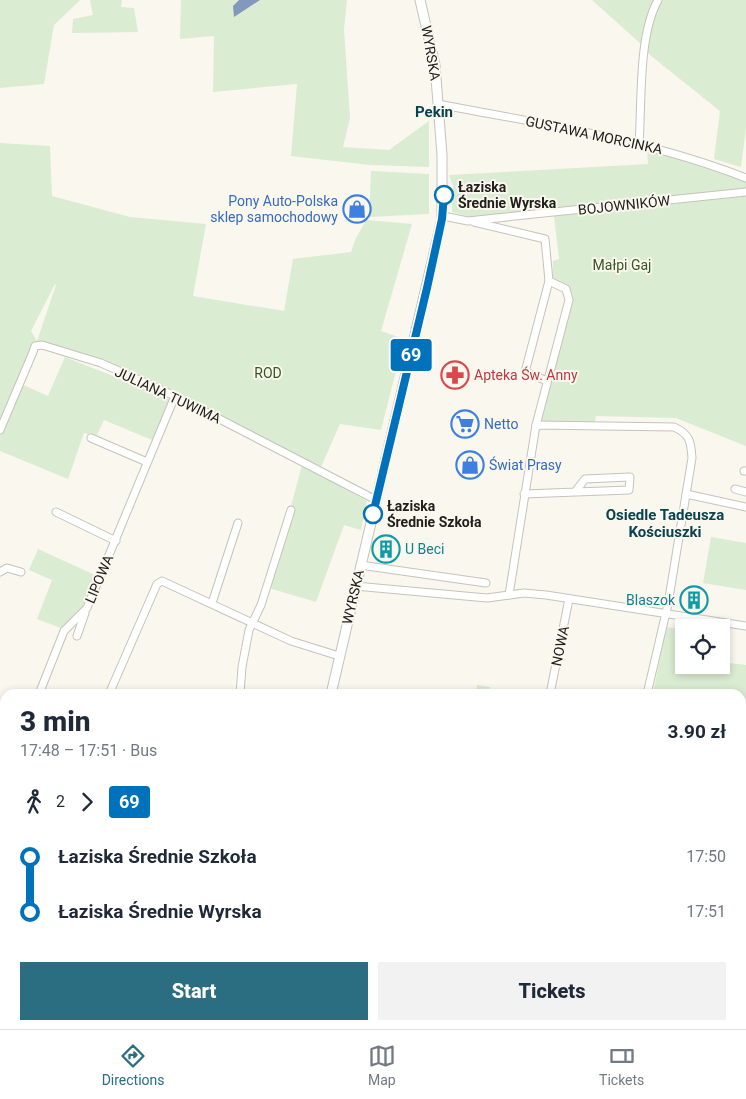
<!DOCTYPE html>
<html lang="en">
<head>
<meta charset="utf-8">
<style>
	:root { --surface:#fff; --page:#f2f2f3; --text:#1f2937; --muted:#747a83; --line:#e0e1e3; --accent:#2c6e81 }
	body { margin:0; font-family:Roboto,sans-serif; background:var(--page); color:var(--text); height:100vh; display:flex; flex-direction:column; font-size:19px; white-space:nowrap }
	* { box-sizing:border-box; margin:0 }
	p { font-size:16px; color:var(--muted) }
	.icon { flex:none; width:28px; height:28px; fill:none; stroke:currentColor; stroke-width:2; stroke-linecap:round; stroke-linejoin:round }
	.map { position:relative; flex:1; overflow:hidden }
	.sheet { position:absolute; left:0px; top:689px; width:746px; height:341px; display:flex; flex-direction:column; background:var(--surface); border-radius:15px 15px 0 0; box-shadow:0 2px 8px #0003 }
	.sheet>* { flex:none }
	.badge { padding:0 10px; border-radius:4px; font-size:18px; line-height:32px }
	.controls { position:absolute; left:675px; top:619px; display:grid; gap:10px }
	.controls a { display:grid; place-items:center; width:55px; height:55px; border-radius:0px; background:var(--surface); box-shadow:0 2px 8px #0003; font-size:25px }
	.map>.badge { position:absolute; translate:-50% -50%; box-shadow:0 0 0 2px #fff }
	.legs { display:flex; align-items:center; gap:8px; height:55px; padding:0 20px; font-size:16px }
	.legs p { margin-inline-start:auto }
	.head { display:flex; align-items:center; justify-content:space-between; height:85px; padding:0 20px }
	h1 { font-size:28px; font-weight:800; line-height:38px }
	.button { display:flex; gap:10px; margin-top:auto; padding:10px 20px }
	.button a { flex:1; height:58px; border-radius:0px; background:var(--accent); color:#fff; font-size:20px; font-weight:800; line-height:58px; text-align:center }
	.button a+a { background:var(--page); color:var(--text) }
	ul { padding:0 20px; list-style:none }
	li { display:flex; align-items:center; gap:18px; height:55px; font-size:19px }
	li i { display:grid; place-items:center; width:8px; height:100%; margin:0 6px; background:currentColor }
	li i::after { content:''; width:12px; height:12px; margin:-6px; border:4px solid; border-radius:50%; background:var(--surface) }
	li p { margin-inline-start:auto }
	li:first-child i { background:linear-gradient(#0000 50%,currentColor 0) }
	li:last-child i { background:linear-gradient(currentColor 50%,#0000 0) }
	.dock { display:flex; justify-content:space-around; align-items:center; height:70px; border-top:1px solid var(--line); background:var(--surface); font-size:14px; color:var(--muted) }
	.dock a { display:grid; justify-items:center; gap:2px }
	.dock .active { color:var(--accent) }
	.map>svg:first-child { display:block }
	.green { fill:#daecd2; fill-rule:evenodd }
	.water { fill:#8299bd }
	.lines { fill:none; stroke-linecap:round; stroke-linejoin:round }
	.minor-casing { stroke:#c6c3ba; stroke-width:9 }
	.tertiary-casing { stroke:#c6c3ba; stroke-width:11 }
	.minor { stroke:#fff; stroke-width:7 }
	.tertiary { stroke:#fff; stroke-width:9 }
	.line-1-casing { stroke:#fff; stroke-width:11 }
	.line-1 { stroke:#0072bc; stroke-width:8 }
	.stop-1-dot { fill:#fff; stroke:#0072bc; stroke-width:2.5 }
	.labels { text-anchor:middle; stroke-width:4; stroke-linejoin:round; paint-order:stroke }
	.street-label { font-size:14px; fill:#21201d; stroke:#faf7ee }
	.stop-label { font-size:14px; font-weight:bold; fill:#21201d; stroke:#faf7ee; text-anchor:start }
	.shop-label { font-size:14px; fill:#366cbe; stroke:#faf7ee; text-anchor:start }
	.park-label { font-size:14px; fill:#365722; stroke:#faf7ee }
	.health-label { font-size:14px; fill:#be3a42; stroke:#faf7ee; text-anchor:start }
	.culture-label { font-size:14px; fill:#0d838f; stroke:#faf7ee; text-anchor:start }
	.neighbourhood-label { font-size:15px; font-weight:bold; fill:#094351; stroke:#faf7ee }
</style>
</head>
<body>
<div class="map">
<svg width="746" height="1029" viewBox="0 0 746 1029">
	<rect width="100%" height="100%" fill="#faf7ee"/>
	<g class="green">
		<polygon points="0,0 80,0 54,25 44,84 0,88"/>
		<polygon points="90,0 122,0 121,7 134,8 138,32 72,33 73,19 93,15"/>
		<polygon points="181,0 347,0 344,29 350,118 343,147 389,150 429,121 429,167 370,165 291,156 297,84 213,92 214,36 180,39"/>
		<polygon points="592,0 746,0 746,128 741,167 714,159 720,111 650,55 641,44"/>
		<path d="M 0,143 L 50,146 L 52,196 L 130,217 L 206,224 L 193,296 L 284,311 L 293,259 L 351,252 L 355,240 L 366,220 L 412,224 L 381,331 L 404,339 L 381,430 L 340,424 L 321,467 L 176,393 L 38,341 L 0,421 ZM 55,284 L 56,285 L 37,341 L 31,331 Z"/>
		<polygon points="647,148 746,182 746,188 471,217 452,212 453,186 449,175 648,164"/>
		<polygon points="371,171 429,174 429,214 369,217"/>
		<polygon points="746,194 746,446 676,418 596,416 595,422 541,422 573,296 569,286 552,279 553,261 559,259 554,216"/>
		<polygon points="65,357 171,399 152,440 104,420 96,437 84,433 68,479 0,451 0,436 21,384 48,396"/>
		<polygon points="302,465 367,501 361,530 344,525 316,602 269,588"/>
		<polygon points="711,537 746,543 746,590 703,583"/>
		<polygon points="38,549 95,575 77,622 61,628 37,619 52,580 29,570"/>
		<polygon points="666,627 679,629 677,657 684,658 684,665 721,665 721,662 746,665 746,735 741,735 741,694 653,694"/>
		<polygon points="477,685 490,687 489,694 476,694"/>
		<polygon points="465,1025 647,1025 673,1029 464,1029"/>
	</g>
	<polygon class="water" points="239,0 260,0 234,17 233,6"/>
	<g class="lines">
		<g class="minor-casing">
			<g id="minor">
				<path d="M 438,104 C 542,124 647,139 746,178"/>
				<path d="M 639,144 C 642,102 638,36 658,0"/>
				<polyline points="443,216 468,221 746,192"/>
				<polyline points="474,222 545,239 549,281 566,289 569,300 536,425"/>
				<polyline points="547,381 525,372 549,281"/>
				<polyline points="0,430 33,352 35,346 42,345 101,363 175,396 376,500"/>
				<polyline points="91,438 147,462"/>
				<polyline points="744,471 746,471"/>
				<polyline points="735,489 746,492"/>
				<polyline points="524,494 629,490 630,477 585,479 575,492"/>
				<polyline points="686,494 746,507"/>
				<polyline points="56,512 116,541"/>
				<polyline points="360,565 486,583"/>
				<polyline points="0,572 7,568 21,572"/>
				<polyline points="355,586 487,598 524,593 546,595 746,626"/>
				<path d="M 509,595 L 536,425 L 674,427 C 690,434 691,442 692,458 L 668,604 L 647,694"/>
				<polyline points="212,603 238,523"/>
				<polyline points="77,636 85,613"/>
				<polyline points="39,694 64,631 87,608 175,396"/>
				<polyline points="109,694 157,584 162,581 291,641 339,656"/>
				<polyline points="240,694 242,667 249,630 261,605 291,510"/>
				<polyline points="550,694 569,599"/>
				<polyline points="741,740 746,741"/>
				<polyline points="0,848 5,850"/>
				<polyline points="0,914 5,915"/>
				<polyline points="0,925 5,929"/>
				<polyline points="99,1025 107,1029"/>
				<polyline points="42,1029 43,1025"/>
			</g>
		</g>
		<g class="tertiary-casing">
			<g id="tertiary">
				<polyline points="331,694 442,219 442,155 435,65 420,0"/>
				<polyline points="741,888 746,890"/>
				<polyline points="123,1029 130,1025"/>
			</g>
		</g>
		<use href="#minor" class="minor"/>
		<use href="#tertiary" class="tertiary"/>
	</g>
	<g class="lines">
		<g class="line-1-casing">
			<polyline id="line-1" points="373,514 427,288 442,219 444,195"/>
		</g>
		<use href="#line-1" class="line-1"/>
	</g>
	<defs>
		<g id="shop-ring" transform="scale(1.4375)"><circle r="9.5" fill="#faf7ee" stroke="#3f7fe0" stroke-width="1.5"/><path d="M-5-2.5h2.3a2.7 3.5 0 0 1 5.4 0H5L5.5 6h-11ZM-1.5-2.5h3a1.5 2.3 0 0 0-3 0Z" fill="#3f7fe0"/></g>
		<g id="pharmacy-ring" transform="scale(1.4375)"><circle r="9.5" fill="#faf7ee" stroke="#e0444e" stroke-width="1.5"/><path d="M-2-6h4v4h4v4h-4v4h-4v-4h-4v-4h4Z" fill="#e0444e"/></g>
		<g id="supermarket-ring" transform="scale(1.4375)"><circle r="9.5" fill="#faf7ee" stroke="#3f7fe0" stroke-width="1.5"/><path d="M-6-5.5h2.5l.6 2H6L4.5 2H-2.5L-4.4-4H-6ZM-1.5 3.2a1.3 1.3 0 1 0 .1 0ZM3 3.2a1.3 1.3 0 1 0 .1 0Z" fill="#3f7fe0"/></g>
		<g id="building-ring" transform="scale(1.4375)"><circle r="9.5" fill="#faf7ee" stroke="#0f9aa8" stroke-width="1.5"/><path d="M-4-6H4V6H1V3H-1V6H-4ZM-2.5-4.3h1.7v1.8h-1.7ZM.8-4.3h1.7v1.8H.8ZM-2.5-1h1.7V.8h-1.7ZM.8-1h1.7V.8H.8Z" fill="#0f9aa8"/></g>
	</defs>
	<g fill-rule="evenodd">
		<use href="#shop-ring" x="357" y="209"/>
		<use href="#pharmacy-ring" x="455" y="375"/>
		<use href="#supermarket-ring" x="465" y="424"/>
		<use href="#shop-ring" x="470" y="465"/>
		<use href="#building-ring" x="386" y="549"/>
		<use href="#building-ring" x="694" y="600"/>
	</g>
	<g class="stop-1-dot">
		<circle cx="444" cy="195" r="9"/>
		<circle cx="373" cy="514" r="9"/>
	</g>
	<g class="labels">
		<g class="street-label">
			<text transform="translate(431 53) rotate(80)" y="5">WYRSKA</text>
			<text transform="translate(594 135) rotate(12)" y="5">GUSTAWA MORCINKA</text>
			<text transform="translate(624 205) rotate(-6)" y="5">BOJOWNIKÓW</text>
			<text transform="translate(168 395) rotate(25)" y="5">JULIANA TUWIMA</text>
			<text transform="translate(99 579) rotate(-67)" y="5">LIPOWA</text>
			<text transform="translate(353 597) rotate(-77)" y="5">WYRSKA</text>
			<text transform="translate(560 646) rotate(-78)" y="5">NOWA</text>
		</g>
		<g class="stop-label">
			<text x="458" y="192">Łaziska<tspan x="458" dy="16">Średnie Wyrska</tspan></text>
			<text x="387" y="511">Łaziska<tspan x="387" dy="16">Średnie Szkoła</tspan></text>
		</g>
		<g class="shop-label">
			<text x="338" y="206" text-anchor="end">Pony Auto-Polska<tspan x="338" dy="16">sklep samochodowy</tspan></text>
			<text x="484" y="429">Netto</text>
			<text x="489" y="470">Świat Prasy</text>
		</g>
		<g class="park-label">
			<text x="622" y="270">Małpi Gaj</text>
			<text x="268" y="378">ROD</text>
		</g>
		<g class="health-label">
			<text x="474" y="380">Apteka Św. Anny</text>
		</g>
		<g class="culture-label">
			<text x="405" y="554">U Beci</text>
			<text x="675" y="605" text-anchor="end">Blaszok</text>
		</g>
		<g class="neighbourhood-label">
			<text x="434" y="117">Pekin</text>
			<text x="665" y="520">Osiedle Tadeusza<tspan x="665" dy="17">Kościuszki</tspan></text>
		</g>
	</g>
</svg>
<div class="controls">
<a><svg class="icon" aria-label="locate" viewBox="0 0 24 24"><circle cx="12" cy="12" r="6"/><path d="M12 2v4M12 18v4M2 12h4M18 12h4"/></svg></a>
</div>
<b class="badge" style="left:411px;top:355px;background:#0072bc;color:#fff">69</b>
<section class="sheet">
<div class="head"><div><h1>3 min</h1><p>17:48 – 17:51 · Bus</p></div><b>3.90 zł</b></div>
<div class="legs"><svg class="icon" aria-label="walk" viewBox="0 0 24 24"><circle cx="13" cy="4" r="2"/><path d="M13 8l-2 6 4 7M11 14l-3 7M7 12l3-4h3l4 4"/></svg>2<svg class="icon" aria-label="forward" viewBox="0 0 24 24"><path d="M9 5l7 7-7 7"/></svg><b class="badge" style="background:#0072bc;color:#fff">69</b></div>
<ul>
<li><i style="color:#0072bc"></i><b>Łaziska Średnie Szkoła</b><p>17:50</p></li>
<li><i style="color:#0072bc"></i><b>Łaziska Średnie Wyrska</b><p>17:51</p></li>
</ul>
<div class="button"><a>Start</a><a>Tickets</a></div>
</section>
</div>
<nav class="dock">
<a class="active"><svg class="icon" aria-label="directions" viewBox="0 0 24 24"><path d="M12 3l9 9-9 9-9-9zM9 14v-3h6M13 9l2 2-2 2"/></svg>Directions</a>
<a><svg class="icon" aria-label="map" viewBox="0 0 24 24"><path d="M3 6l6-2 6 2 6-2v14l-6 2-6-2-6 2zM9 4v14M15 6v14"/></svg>Map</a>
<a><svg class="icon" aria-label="tickets" viewBox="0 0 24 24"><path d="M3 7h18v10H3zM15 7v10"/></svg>Tickets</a>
</nav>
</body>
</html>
